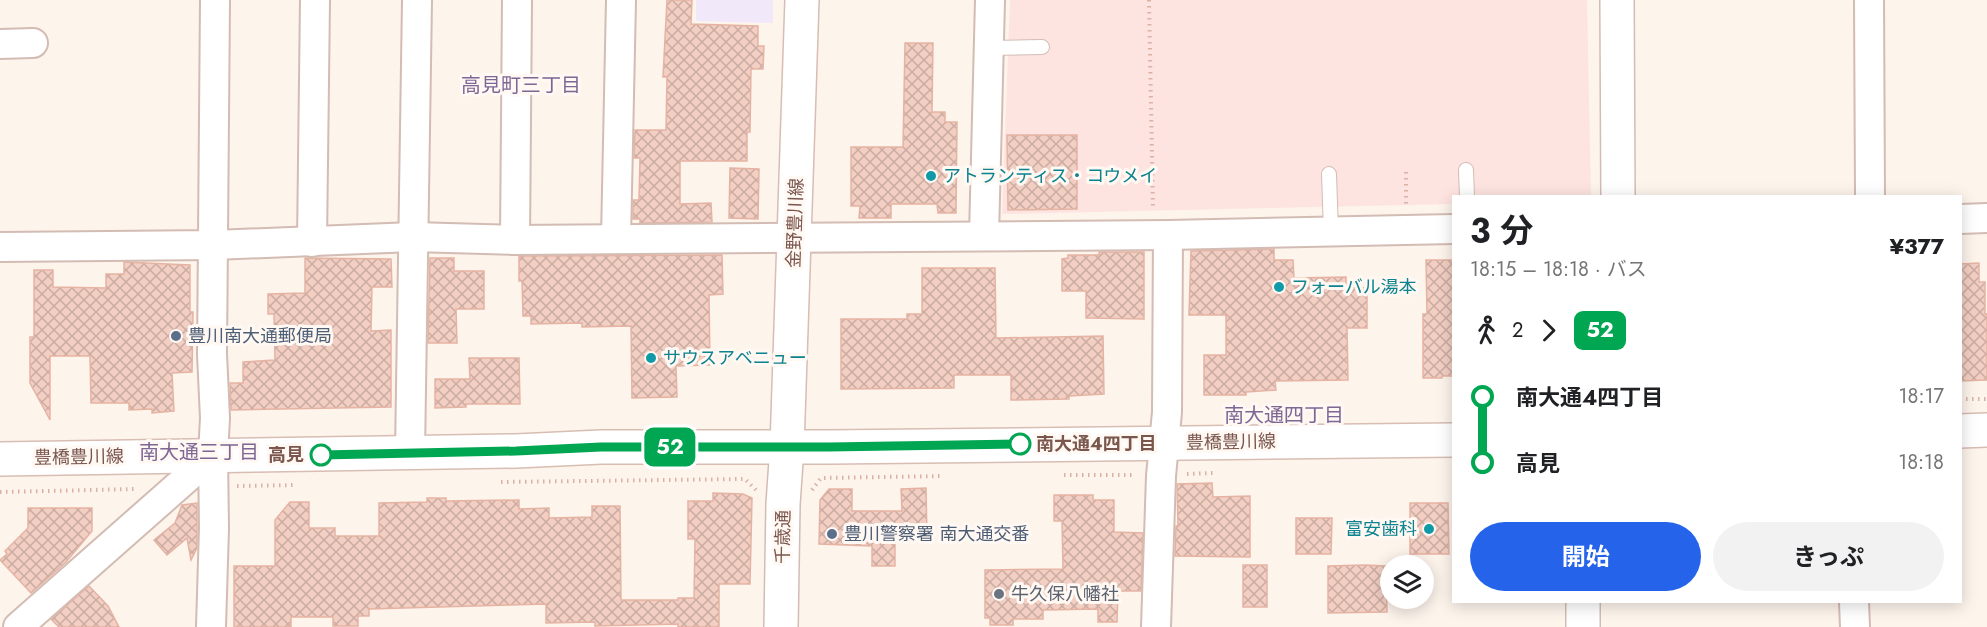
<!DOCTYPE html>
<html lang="ja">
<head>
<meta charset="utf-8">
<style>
	:root { --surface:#fff; --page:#f2f2f2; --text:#202124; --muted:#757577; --accent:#2563eb }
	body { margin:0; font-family:Jost,"Noto Sans JP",sans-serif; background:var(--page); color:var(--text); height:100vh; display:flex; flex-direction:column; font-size:22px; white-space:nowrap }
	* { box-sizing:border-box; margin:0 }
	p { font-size:20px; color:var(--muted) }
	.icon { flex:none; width:33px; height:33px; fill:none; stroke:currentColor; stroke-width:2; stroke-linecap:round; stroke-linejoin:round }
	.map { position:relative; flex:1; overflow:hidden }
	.details { position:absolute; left:1452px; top:195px; width:510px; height:408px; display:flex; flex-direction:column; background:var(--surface); border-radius:0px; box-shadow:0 3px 15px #0003 }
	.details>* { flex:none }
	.badge { padding:0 12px; border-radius:9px; font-size:21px; line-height:39px }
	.fabs { position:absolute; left:1380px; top:555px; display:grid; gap:12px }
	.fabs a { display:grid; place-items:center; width:54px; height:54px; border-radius:50%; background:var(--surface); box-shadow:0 3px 15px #0003; font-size:30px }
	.map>.badge { position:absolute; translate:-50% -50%; box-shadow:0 0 0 3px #fff }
	.legs { display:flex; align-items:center; gap:9px; height:66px; padding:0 18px; font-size:20px }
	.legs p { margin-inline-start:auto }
	.head { display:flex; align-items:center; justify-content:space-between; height:102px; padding:0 18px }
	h1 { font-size:33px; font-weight:700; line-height:45px }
	.cta { display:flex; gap:12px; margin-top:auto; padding:12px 18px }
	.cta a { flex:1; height:69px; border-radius:36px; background:var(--accent); color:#fff; font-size:24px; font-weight:700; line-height:69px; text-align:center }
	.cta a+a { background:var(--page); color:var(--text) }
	ul { padding:0 18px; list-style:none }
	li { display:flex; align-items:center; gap:21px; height:66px; font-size:22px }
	li i { display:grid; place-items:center; width:9px; height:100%; margin:0 8px; background:currentColor }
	li i::after { content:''; width:15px; height:15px; margin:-8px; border:4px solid; border-radius:50%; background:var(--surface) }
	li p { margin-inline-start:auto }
	li:first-child i { background:linear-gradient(#0000 50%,currentColor 0) }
	li:last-child i { background:linear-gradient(currentColor 50%,#0000 0) }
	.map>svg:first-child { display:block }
	.commercial { fill:#fde4e0 }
	.education { fill:#f1e8fa }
	.building { fill:url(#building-cross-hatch); stroke:#e6b3a3; stroke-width:1.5 }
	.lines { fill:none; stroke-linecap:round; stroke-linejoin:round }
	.service-casing { stroke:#d3bcb3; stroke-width:16 }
	.minor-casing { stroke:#d3bcb3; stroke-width:32 }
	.tertiary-casing { stroke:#d3bcb3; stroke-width:36 }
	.secondary-casing { stroke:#d8bdb3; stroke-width:36 }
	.path { stroke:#d9b2a5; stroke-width:4; stroke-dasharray:1.5 4.5; stroke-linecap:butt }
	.service { stroke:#fff; stroke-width:14 }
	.minor { stroke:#fff; stroke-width:28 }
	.tertiary { stroke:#fff; stroke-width:33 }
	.secondary { stroke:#fff; stroke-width:33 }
	.line-1-casing { stroke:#fff; stroke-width:14 }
	.line-1 { stroke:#00a651; stroke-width:9 }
	.culture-dot { fill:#0f9aa8; stroke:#fff8f3; stroke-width:2 }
	.service-dot { fill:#5c6f8a; stroke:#fff8f3; stroke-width:2 }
	.stop-1-dot { fill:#fff; stroke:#00a651; stroke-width:3 }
	.worship-dot { fill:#6b7280; stroke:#fff8f3; stroke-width:2 }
	.labels { text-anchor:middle; stroke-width:6; stroke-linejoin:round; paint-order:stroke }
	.culture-label { font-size:18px; fill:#0d838f; stroke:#fff8f3; text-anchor:start }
	.street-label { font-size:18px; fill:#7a564d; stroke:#fff8f3 }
	.service-label { font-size:18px; fill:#4e5e75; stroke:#fff8f3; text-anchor:start }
	.stop-label { font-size:18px; font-weight:bold; fill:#7a564d; stroke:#fff8f3; text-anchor:start }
	.worship-label { font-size:18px; fill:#5b616d; stroke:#fff8f3; text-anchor:start }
	.neighbourhood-label { font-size:20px; fill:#7e6695; stroke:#fff8f3 }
</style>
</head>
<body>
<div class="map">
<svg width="1987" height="627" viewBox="0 0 1987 627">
	<defs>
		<pattern id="building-cross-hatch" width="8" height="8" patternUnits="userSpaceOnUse" patternTransform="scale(1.5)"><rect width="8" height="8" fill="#f3cfc3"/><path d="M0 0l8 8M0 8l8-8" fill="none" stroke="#caaba1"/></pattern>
	</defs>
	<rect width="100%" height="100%" fill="#fdf4ec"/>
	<polygon class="commercial" points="1010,0 1587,0 1591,196 1454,196 1453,204 1002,214"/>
	<polygon class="education" points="696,0 773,0 773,23 696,21"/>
	<g class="building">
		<polygon points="667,0 692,0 691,24 758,26 758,46 764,46 763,69 751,69 750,132 747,132 747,161 680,161 680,204 711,203 712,222 640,223 640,219 633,219 633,200 639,200 640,158 634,158 635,130 666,130 667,77 663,77"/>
		<polygon points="905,43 933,43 932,112 945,112 945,122 957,122 956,213 938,213 937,204 891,204 891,218 859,218 860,206 851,206 851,147 903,147"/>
		<polygon points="1007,135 1077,135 1077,209 1008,210"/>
		<polygon points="730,168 759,169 758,219 729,218"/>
		<polygon points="1274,249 1274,260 1293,260 1294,278 1346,277 1346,287 1367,288 1367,328 1347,328 1348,380 1275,381 1276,390 1246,392 1246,395 1204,395 1204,355 1226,355 1226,315 1189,315 1191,251"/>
		<polygon points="1099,252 1144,252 1144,319 1086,318 1086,291 1062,291 1062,259 1068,258 1068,255 1099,255"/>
		<polygon points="722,255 723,294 709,295 710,365 676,366 677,397 632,398 631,326 582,327 582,323 531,324 531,316 523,316 522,281 519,281 519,256"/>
		<polygon points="305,258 391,259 392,287 372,287 371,331 391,330 391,407 231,410 230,383 243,383 243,362 275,360 274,314 268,314 268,294 305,293"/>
		<polygon points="430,258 454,258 454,271 484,271 484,309 456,309 457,343 428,343"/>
		<polygon points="1426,260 1454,260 1454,376 1442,376 1442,378 1423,378 1423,314 1427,314"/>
		<polygon points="124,262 190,265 190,312 193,312 192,372 172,373 174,411 152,413 152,409 129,410 129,403 91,403 90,356 50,356 50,420 30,383 30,337 34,337 34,270 53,270 53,287 106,288 106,274 124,274"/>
		<polygon points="1979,263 1979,282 1985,282 1985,314 1987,314 1987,380 1960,381 1960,264"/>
		<polygon points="922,268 995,268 996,338 1103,336 1104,394 1069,396 1069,399 1011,400 1011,375 954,375 954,388 841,389 841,319 907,319 907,314 922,314"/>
		<polygon points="469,358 519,358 520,404 466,404 466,407 435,408 435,379 470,379"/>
		<polygon points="1212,483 1213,497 1250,496 1250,557 1175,556 1176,526 1178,526 1177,484"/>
		<polygon points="926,488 927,537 895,538 895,566 872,566 872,546 819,544 820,500 829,489 852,489 852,511 902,511 901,489"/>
		<polygon points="713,493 743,494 752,498 750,584 719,584 719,627 678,627 678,624 595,626 595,622 546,623 546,604 369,609 369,616 358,616 358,626 333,626 333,617 291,617 291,627 234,627 234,566 275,566 275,520 290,502 309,502 309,528 335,528 335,536 379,536 379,503 427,502 427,498 446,498 446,501 519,500 519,509 549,508 549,518 592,517 592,506 620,506 621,600 678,600 678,598 694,598 695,539 688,539 688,501 713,501"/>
		<polygon points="1054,495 1093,495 1093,500 1114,500 1114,532 1143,533 1141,591 1118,591 1117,622 1098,622 1098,609 1043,610 1043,619 1013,619 1013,625 990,625 990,618 985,618 985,570 1063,569 1062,521 1054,521"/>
		<polygon points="197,503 197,548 191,560 187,538 167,555 154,540 175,523 182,505"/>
		<polygon points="1410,503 1448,503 1449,554 1410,554"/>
		<polygon points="28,508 92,508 92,531 66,562 31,593 0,560 7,554 5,551 28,528"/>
		<polygon points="1296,518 1332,518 1331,554 1296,554"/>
		<rect x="1243" y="565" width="24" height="42"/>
		<polygon points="1365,565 1386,566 1387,612 1328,613 1328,566"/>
		<polygon points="89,586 108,606 119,627 59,627 51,619"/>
	</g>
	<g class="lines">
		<g class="service-casing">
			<g id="service">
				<polyline points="989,48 1042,47"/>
				<polyline points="1466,170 1467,196"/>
				<polyline points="1329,174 1331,232"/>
			</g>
		</g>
		<g class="minor-casing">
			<g id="minor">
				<polyline points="1869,0 1870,196"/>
				<polyline points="0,44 33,43"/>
				<polyline points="1960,219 1987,218"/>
				<polyline points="984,236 990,0"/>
				<polyline points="616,238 621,0"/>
				<polyline points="515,240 517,0"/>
				<polyline points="312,242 315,0"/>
				<polyline points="0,247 214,245 413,237 515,240 1168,235 1454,229"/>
				<polyline points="410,453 417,0"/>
				<polyline points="1854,602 1855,627"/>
				<polyline points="18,627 213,455"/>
				<polyline points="211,627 214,528 213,455 215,418 212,354 215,0"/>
				<polyline points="1156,627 1161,476 1167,412 1168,235"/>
			</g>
		</g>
		<g class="tertiary-casing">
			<g id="tertiary">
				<polyline points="1617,0 1618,196"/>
				<polyline points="781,627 783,504 787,447"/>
				<polyline points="1583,627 1583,602"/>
			</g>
		</g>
		<g class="secondary-casing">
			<g id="secondary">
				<polyline points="1960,431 1987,430"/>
				<polyline points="787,447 802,0"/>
				<polyline points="0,459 516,451 601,447 829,447 1454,440"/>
			</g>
		</g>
		<g class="path">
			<polyline points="1149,0 1153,209"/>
			<polyline points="1406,172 1406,205"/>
			<polyline points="1960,399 1987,399"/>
			<polyline points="1187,474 1213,473"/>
			<polyline points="1064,475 1135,475"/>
			<polyline points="501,482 745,479 756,490"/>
			<polyline points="237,486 295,485"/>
			<polyline points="812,490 821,478 943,476"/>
			<polyline points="0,492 136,489"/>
		</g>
		<use href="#service" class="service"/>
		<use href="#minor" class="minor"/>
		<use href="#tertiary" class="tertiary"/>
		<use href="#secondary" class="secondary"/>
	</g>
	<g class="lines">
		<g class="line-1-casing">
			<polyline id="line-1" points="321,455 516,451 601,447 829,447 1020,444"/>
		</g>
		<use href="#line-1" class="line-1"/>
	</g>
	<g class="culture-dot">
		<circle cx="931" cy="176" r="6"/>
		<circle cx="1279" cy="287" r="6"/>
		<circle cx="651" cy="358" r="6"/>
		<circle cx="1429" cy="529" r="6"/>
	</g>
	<g class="service-dot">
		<circle cx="176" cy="336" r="6"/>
		<circle cx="832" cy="534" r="6"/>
	</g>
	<g class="stop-1-dot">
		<circle cx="1020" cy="444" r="10"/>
		<circle cx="321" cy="455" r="10"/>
	</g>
	<circle class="worship-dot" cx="999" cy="594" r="6"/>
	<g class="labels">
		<g class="culture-label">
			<text x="943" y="182">アトランティス・コウメイ</text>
			<text x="1291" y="293">フォーバル湯本</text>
			<text x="663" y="364">サウスアベニュー</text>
			<text x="1417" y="535" text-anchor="end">富安歯科</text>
		</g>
		<g class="street-label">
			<text transform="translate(795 223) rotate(-88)" y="6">金野豊川線</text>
			<text transform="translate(1231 442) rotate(-1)" y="6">豊橋豊川線</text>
			<text transform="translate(79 457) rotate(-1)" y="6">豊橋豊川線</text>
			<text transform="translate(783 537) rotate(-89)" y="6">千歳通</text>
		</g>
		<g class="service-label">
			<text x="188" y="342">豊川南大通郵便局</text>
			<text x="844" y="540">豊川警察署 南大通交番</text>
		</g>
		<g class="stop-label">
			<text x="1036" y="450">南大通4四丁目</text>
			<text x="304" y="461" text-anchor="end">高見</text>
		</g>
		<g class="worship-label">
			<text x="1011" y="600">牛久保八幡社</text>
		</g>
		<g class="neighbourhood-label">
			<text x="521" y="92">高見町三丁目</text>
			<text x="1284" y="422">南大通四丁目</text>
			<text x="199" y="459">南大通三丁目</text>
		</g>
	</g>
</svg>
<div class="fabs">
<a><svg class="icon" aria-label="layers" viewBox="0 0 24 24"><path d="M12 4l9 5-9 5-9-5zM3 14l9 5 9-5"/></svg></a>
</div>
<b class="badge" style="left:670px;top:447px;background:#00a651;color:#fff">52</b>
<section class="details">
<div class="head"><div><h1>3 分</h1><p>18:15 – 18:18 · バス</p></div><b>¥377</b></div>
<div class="legs"><svg class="icon" aria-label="walk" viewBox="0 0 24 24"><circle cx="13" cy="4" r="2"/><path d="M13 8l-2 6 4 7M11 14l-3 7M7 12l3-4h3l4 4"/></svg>2<svg class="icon" aria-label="forward" viewBox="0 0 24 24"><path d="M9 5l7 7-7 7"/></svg><b class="badge" style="background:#00a651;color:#fff">52</b></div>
<ul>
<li><i style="color:#00a651"></i><b>南大通4四丁目</b><p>18:17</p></li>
<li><i style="color:#00a651"></i><b>高見</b><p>18:18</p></li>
</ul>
<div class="cta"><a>開始</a><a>きっぷ</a></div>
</section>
</div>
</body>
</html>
